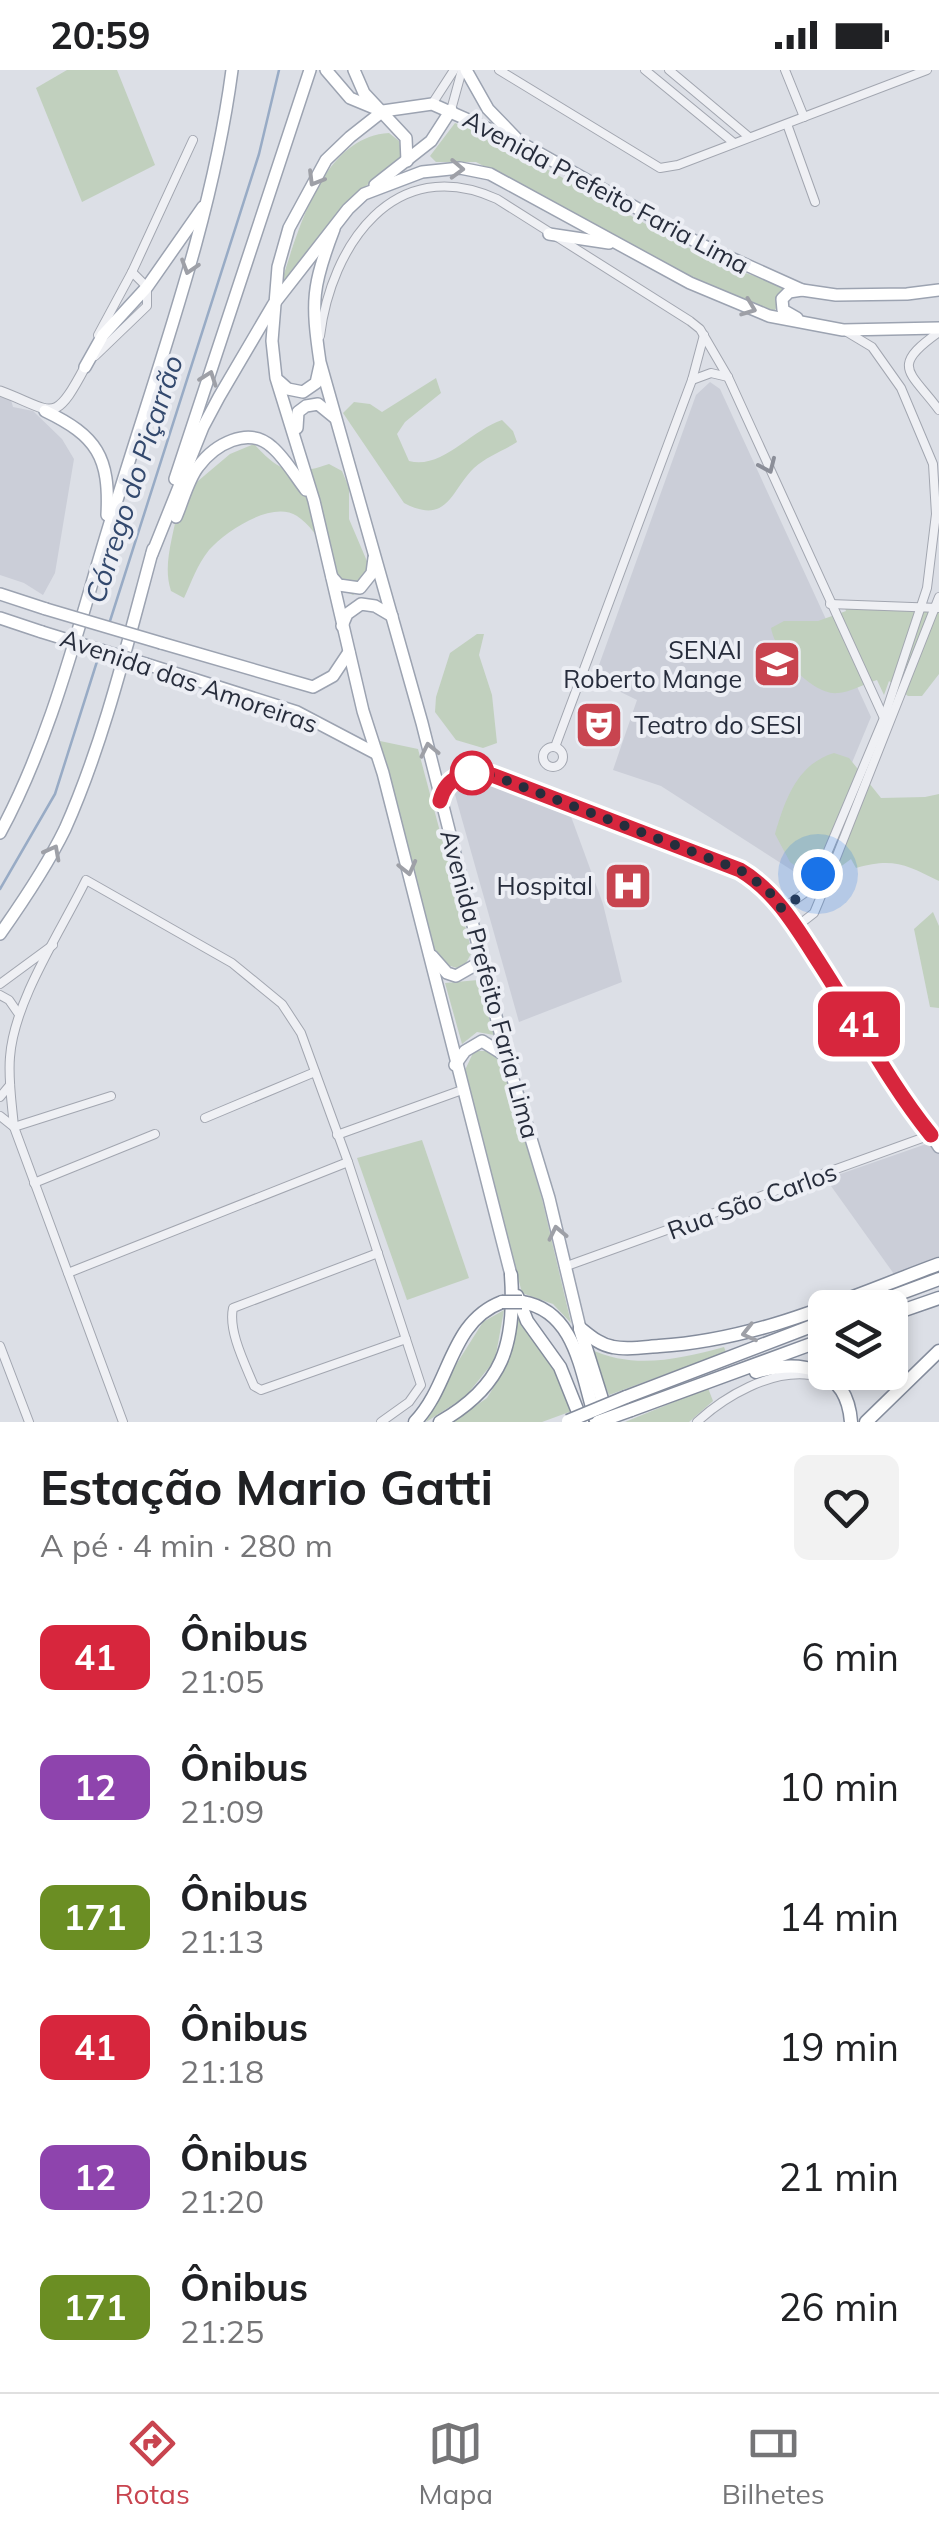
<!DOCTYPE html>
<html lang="pt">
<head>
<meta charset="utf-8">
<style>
	:root { --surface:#fff; --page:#f2f2f2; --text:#202124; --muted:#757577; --line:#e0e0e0; --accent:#c8444f }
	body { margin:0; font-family:Mulish,sans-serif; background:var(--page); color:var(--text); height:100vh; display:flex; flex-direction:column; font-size:38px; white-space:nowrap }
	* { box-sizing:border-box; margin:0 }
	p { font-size:32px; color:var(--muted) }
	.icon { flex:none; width:55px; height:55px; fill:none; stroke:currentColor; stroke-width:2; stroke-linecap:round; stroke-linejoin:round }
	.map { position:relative; height:1352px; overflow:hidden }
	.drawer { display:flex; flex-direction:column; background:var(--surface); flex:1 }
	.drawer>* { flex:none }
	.badge { padding:0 20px; border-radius:15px; font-size:35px; line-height:65px }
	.tools { position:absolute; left:808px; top:1220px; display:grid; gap:20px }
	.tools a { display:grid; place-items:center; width:100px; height:100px; border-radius:15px; background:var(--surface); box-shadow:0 5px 15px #0003; font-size:50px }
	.you { position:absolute; width:50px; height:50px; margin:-25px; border:8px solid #fff; border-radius:50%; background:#1a73e8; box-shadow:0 0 0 15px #1a73e833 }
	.map>.badge { position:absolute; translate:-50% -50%; box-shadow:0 0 0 5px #fff }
	.round { display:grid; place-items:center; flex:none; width:105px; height:105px; border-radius:15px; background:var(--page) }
	.summary { display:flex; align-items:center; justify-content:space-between; height:170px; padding:0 40px }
	h1 { font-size:48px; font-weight:700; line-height:75px }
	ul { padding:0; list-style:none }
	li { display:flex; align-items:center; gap:30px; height:130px; padding:0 40px }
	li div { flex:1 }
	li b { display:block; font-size:38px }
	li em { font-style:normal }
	li .badge { min-width:110px; font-weight:700; text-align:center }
	.status { display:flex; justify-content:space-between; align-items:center; height:70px; padding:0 50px; background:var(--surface); direction:ltr }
	.status svg { height:28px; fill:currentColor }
	.tab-bar { display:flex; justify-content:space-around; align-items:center; height:140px; border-top:2px solid var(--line); background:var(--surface); font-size:28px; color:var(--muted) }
	.tab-bar a { display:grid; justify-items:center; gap:5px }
	.tab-bar .selected { color:var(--accent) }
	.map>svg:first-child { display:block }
	.built { fill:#cbced8 }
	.green { fill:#c1d0be }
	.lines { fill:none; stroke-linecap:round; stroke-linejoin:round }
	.stream { stroke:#98abc5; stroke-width:2.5 }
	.minor-casing { stroke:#a2a6b0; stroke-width:10 }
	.tertiary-casing { stroke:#a2a6b0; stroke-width:11 }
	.primary-casing { stroke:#9ca3b1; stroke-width:14 }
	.trunk-casing { stroke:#848c9c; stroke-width:15 }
	.minor { stroke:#eff0f4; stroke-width:8 }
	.tertiary { stroke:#eff0f4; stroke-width:9 }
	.primary { stroke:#fff; stroke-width:11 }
	.trunk { stroke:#fff; stroke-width:12 }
	.primary-bridge-casing { stroke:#9ca3b1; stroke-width:14; stroke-linecap:butt }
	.trunk-bridge-casing { stroke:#848c9c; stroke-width:15; stroke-linecap:butt }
	.primary-bridge { stroke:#fff; stroke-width:11 }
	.trunk-bridge { stroke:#fff; stroke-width:12 }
	.oneway { stroke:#9ea0a7 }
	.oneway2 { stroke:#8b8e98 }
	.line-casing { stroke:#fff; stroke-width:22 }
	.line { stroke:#d7263d; stroke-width:15 }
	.walk { stroke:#272d3c; stroke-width:10; stroke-dasharray:0 18 }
	.stop-dot { fill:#fff; stroke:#d7263d; stroke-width:5 }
	.labels { text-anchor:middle; stroke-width:8; stroke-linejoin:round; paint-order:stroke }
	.street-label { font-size:25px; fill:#272d3c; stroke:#eceef4 }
	.poi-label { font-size:25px; fill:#272d3c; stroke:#eceef4; text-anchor:end }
	.water-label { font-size:28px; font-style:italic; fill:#33496e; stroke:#eceef4 }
</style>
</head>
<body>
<div class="status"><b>20:59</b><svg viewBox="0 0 49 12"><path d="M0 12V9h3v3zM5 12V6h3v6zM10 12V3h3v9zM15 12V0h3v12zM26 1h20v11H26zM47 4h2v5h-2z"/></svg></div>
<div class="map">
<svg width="939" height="1352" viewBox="0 0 939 1352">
	<rect width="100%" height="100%" fill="#dcdfe6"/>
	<g class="built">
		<polygon points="710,312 720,319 871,647 804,808 661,716 613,700 637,630 594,609 696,325"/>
		<polygon points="0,325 11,330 13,337 33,341 62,369 74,389 55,503 43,525 24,513 0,505"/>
		<polygon points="480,707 569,741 603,834 622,912 519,952 452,714"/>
		<polygon points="932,1072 939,1084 939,1186 894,1204 826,1109"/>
	</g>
	<g class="green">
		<polygon points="67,0 117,0 155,95 82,132 36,18"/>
		<polygon points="455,53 489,67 716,193 787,217 773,244 728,227 476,92 436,92 430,86"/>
		<path d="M 389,63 L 399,71 L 402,86 L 354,126 L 280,216 C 298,163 321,67 389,63 Z"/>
		<path d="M 436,308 L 441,323 L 405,352 L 397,364 L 409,391 C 442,400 471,360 502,350 L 513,361 L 517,372 C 503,381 487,386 474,398 C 451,420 448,456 404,433 L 343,343 L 354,332 L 370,334 L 382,342 Z"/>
		<path d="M 254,374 C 280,402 291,407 329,394 L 342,401 L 349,418 L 349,449 L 372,503 L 365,516 L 353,525 L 340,519 C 330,493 321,462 297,446 C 272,430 226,461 209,480 C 197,495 192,511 184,528 L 171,521 C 161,491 177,459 179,427 L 230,384 Z"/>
		<path d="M 939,534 L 939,604 L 922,626 L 908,626 L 889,611 L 884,625 L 877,610 C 866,613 848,623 838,623 C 812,626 775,582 771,558 L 784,551 L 818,551 L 846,541 L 844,535 Z"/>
		<polygon points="477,564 484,564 479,585 492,625 497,673 483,678 456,670 435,642 436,627 450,583"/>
		<polygon points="380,671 418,679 472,882 466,893 457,898 447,895 435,881"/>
		<path d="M 834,683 L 849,688 L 881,728 L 925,727 L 939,724 L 939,811 C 907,795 893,787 856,798 L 851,789 L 828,806 L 814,810 L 790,792 L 775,764 C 785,730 797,694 834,683 Z"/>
		<polygon points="933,842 939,856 939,938 930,937 914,859"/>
		<polygon points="478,910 494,965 477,962 462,974 445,913"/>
		<polygon points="474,981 488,981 503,992 542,1129 571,1253 553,1234 522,1223 465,1000"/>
		<polygon points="422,1070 469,1208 407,1230 357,1088"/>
		<polygon points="504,1240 495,1290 465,1327 426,1352 440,1320 483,1252"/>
		<polygon points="518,1249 553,1296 572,1341 542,1352 452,1352 487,1328 503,1302"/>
		<path d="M 724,1277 L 726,1282 L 609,1325 L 590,1279 C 634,1300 679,1289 724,1277 Z"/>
		<polygon points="708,1318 713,1331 689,1352 625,1352"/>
	</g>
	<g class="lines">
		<g class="stream">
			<polyline points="110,551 259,84 279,0"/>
			<polyline points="0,819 55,724 100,582"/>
		</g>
		<g class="minor-casing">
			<g id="minor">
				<polyline points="499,0 660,98 678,95 927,0"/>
				<polyline points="645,0 734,73"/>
				<polyline points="669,0 749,67"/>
				<polyline points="785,0 804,47"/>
				<polyline points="432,34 454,0"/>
				<polyline points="451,40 462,0"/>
				<polyline points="787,54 815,132"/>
				<path d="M 939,262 C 889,297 910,301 939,340"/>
				<polyline points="98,265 132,202 193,70"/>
				<path d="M 320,266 C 331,176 394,82 497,129 L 690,251 L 700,259 L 728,307 L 884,648"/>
				<polyline points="95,286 147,236 147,217 132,202"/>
				<polyline points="692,310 711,303 728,307"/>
				<polyline points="830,534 939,538"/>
				<polyline points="555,677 692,310 704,265"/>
				<circle cx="553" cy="687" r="10"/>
				<polyline points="782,839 809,820 815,812 884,648 927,518 936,444 933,394 901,318 872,277 847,262"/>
				<polyline points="796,857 814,843 819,831 939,527"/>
				<polyline points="0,914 53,875"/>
				<polyline points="0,925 9,930 18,943"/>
				<polyline points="0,1027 10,1015"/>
				<polyline points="0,1046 14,1057 111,1026"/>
				<polyline points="205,1048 315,1002"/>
				<polyline points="337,1065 462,1020"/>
				<polyline points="34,1113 155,1064"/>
				<path d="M 378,1183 L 233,1238 C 228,1261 245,1294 254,1316 L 261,1320 L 406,1269"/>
				<polyline points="564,1197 939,1062"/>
				<polyline points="68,1203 348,1092"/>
				<polyline points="0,1276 29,1352"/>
				<path d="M 123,1352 L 14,1057 C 12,1034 8,1010 10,987 C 14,931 61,861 86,810 L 232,893 L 282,934 L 301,963 L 348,1092 L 421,1315 L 409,1332 L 381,1352"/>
				<path d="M 697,1352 C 725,1326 770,1300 810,1305"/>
			</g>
		</g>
		<g class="tertiary-casing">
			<path id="tertiary" d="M 0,321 C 54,341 53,357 85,297"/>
		</g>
		<g class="primary-casing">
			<g id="primary">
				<polyline points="326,0 350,28 379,40"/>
				<polyline points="354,0 364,23 406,68 407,91"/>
				<polyline points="466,0 488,39 516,68"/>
				<polyline points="375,115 431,71 451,40"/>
				<path d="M 334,159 C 312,216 311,231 320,292 L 422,653 L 506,986 L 549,1128 L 580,1258"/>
				<polyline points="549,164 609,173"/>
				<polyline points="797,248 783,240 782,229 789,222 802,220"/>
				<polyline points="85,297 103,265 147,217 203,137"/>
				<polyline points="279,311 288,319 303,322 316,313 320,295"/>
				<path d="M 45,341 C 97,366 110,387 107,445"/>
				<polyline points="297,358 298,342 306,336 318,334 334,347"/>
				<polyline points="175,409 310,0"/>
				<path d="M 176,447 C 183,431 188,410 198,397 C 214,375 248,355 272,377 C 285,388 295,406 306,420"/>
				<polyline points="152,484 203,357 219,327 273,235 348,139 364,124 422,102 460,98 490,104 690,213 769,246 843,260 939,258"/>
				<polyline points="332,507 339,515 360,518 372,503 374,488"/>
				<polyline points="0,524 46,539"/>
				<polyline points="0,548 42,562"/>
				<polyline points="342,556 347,544 361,534 375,536 392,546"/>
				<polyline points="161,573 313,617 333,606 349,582"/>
				<polyline points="146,594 297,642 375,683"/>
				<path d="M 441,727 C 446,704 472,701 492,705 L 754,808 L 767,819 L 796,857 L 939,1077"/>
				<path d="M 0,763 C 54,663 80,548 114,440 C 158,295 212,151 232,0"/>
				<path d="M 0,864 C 24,830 47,796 65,759 C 104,672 128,571 153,479"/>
				<polyline points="432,886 447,903 456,906 477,894 481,886"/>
				<polyline points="455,995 465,981 482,971 506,986"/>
				<polyline points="511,1205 383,703 363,641 314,431 276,308 272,271 278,197 289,158 326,90 350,67 383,41 432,34 523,74 702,175 802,220 836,225 907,224 939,220"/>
			</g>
		</g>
		<g class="trunk-casing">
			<g id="trunk">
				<polyline points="517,1226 527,1251 560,1297 582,1352"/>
				<path d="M 522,1232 C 577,1241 581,1305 596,1350"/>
				<polyline points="861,1238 939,1209"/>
				<polyline points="890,1245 939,1228"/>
				<path d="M 580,1258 C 590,1266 600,1275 613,1277 C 628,1280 645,1277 659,1276 C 759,1270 847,1228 939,1194"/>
				<polyline points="580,1259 607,1345"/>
				<path d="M 756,1302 C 800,1289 847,1297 851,1352"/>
				<polyline points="626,1327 825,1251"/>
				<polyline points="631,1340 825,1269"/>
				<path d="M 415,1352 C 451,1315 449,1252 502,1232"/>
				<path d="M 440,1352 C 503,1316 516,1274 511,1205"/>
				<polyline points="866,1352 939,1281"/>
			</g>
		</g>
		<use href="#minor" class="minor"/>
		<use href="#tertiary" class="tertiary"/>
		<use href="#primary" class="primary"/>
		<use href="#trunk" class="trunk"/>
		<g class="primary-bridge-casing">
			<g id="primary-bridge">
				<polyline points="46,539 161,573"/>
				<polyline points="42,562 146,594"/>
			</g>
		</g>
		<g class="trunk-bridge-casing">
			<g id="trunk-bridge">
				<polyline points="502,1232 522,1232"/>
				<polyline points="568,1351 626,1327"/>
				<polyline points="598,1352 631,1340"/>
			</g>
		</g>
		<use href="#primary-bridge" class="primary-bridge"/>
		<use href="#trunk-bridge" class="trunk-bridge"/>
	</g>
	<defs><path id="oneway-chevron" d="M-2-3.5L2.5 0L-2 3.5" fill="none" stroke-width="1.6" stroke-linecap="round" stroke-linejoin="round" transform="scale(2.5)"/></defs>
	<g class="oneway">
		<use href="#oneway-chevron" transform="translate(457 99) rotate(2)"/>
		<use href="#oneway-chevron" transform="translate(315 109) rotate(121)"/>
		<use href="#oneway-chevron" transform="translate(189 197) rotate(107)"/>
		<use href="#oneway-chevron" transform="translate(749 238) rotate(21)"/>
		<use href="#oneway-chevron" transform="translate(209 308) rotate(-70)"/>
		<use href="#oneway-chevron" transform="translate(429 680) rotate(-102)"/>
		<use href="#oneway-chevron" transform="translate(53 782) rotate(-62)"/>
		<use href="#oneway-chevron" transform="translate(408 798) rotate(76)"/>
		<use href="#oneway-chevron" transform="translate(557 1163) rotate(-102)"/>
		<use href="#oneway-chevron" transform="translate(749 1263) rotate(166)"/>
	</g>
	<use class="oneway2" href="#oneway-chevron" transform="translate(768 396) rotate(66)"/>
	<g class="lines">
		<g class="line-casing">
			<path id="line" d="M 440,731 C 446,706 468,700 492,705 L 740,800 C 776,821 798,860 820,894 C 857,951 889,1013 931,1065"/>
		</g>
		<use href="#line" class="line"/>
		<polyline class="walk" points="472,703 492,705 740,800 767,819 782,839 809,820 818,804"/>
	</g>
	<defs>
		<g id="university-square" transform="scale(2.5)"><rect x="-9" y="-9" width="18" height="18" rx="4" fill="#c8444f" stroke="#eceef4"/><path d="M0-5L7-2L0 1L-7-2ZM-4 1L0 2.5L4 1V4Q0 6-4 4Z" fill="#fff"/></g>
		<g id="theatre-square" transform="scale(2.5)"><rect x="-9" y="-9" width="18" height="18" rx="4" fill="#c8444f" stroke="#eceef4"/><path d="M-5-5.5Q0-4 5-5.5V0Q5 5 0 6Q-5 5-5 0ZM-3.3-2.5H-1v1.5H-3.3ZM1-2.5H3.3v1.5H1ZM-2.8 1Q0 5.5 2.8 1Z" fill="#fff"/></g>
		<g id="hospital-square" transform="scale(2.5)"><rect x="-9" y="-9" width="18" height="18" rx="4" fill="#c8444f" stroke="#eceef4"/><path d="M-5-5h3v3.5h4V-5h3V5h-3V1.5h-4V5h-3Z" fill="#fff"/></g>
	</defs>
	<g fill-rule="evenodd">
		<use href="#university-square" x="777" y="594"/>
		<use href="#theatre-square" x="599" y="655"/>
		<use href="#hospital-square" x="628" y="816"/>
	</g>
	<circle class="stop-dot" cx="472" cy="703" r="20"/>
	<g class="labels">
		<g class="street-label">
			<text transform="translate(606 122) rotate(28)" y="9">Avenida Prefeito Faria Lima</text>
			<text transform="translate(189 611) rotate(19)" y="9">Avenida das Amoreiras</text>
			<text transform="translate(490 914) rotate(75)" y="9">Avenida Prefeito Faria Lima</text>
			<text transform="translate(752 1131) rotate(-20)" y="9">Rua São Carlos</text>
		</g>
		<g class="poi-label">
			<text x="742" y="589">SENAI<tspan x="742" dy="29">Roberto Mange</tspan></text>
			<text x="634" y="664" text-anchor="start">Teatro do SESI</text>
			<text x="593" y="825">Hospital</text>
		</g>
		<g class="water-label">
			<text transform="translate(134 409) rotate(-72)" y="10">Córrego do Piçarrão</text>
		</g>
	</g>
</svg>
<div class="tools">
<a><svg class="icon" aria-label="layers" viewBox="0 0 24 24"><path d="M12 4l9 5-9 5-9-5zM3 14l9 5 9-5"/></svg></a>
</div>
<div class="you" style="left:818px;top:804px"></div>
<b class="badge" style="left:859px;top:954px;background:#d7263d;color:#fff">41</b>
</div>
<section class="drawer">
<div class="summary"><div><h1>Estação Mario Gatti</h1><p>A pé · 4 min · 280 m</p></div><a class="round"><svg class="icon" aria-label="heart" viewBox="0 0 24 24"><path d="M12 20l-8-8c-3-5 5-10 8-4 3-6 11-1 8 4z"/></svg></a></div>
<ul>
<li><span class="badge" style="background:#d7263d;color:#fff">41</span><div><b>Ônibus</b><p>21:05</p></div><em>6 min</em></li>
<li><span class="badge" style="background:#8e44ad;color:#fff">12</span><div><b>Ônibus</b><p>21:09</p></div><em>10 min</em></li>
<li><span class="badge" style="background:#6b8e23;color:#fff">171</span><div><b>Ônibus</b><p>21:13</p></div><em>14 min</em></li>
<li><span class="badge" style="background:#d7263d;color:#fff">41</span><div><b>Ônibus</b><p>21:18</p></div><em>19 min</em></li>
<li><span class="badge" style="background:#8e44ad;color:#fff">12</span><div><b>Ônibus</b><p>21:20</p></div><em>21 min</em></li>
<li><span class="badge" style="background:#6b8e23;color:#fff">171</span><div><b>Ônibus</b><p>21:25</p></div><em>26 min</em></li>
</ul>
</section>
<nav class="tab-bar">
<a class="selected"><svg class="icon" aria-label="directions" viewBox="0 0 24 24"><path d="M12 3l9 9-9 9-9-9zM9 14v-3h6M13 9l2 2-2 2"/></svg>Rotas</a>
<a><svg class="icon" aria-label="map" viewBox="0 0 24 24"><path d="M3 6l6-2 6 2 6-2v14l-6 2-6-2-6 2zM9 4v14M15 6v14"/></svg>Mapa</a>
<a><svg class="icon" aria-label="tickets" viewBox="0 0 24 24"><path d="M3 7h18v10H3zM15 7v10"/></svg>Bilhetes</a>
</nav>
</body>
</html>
